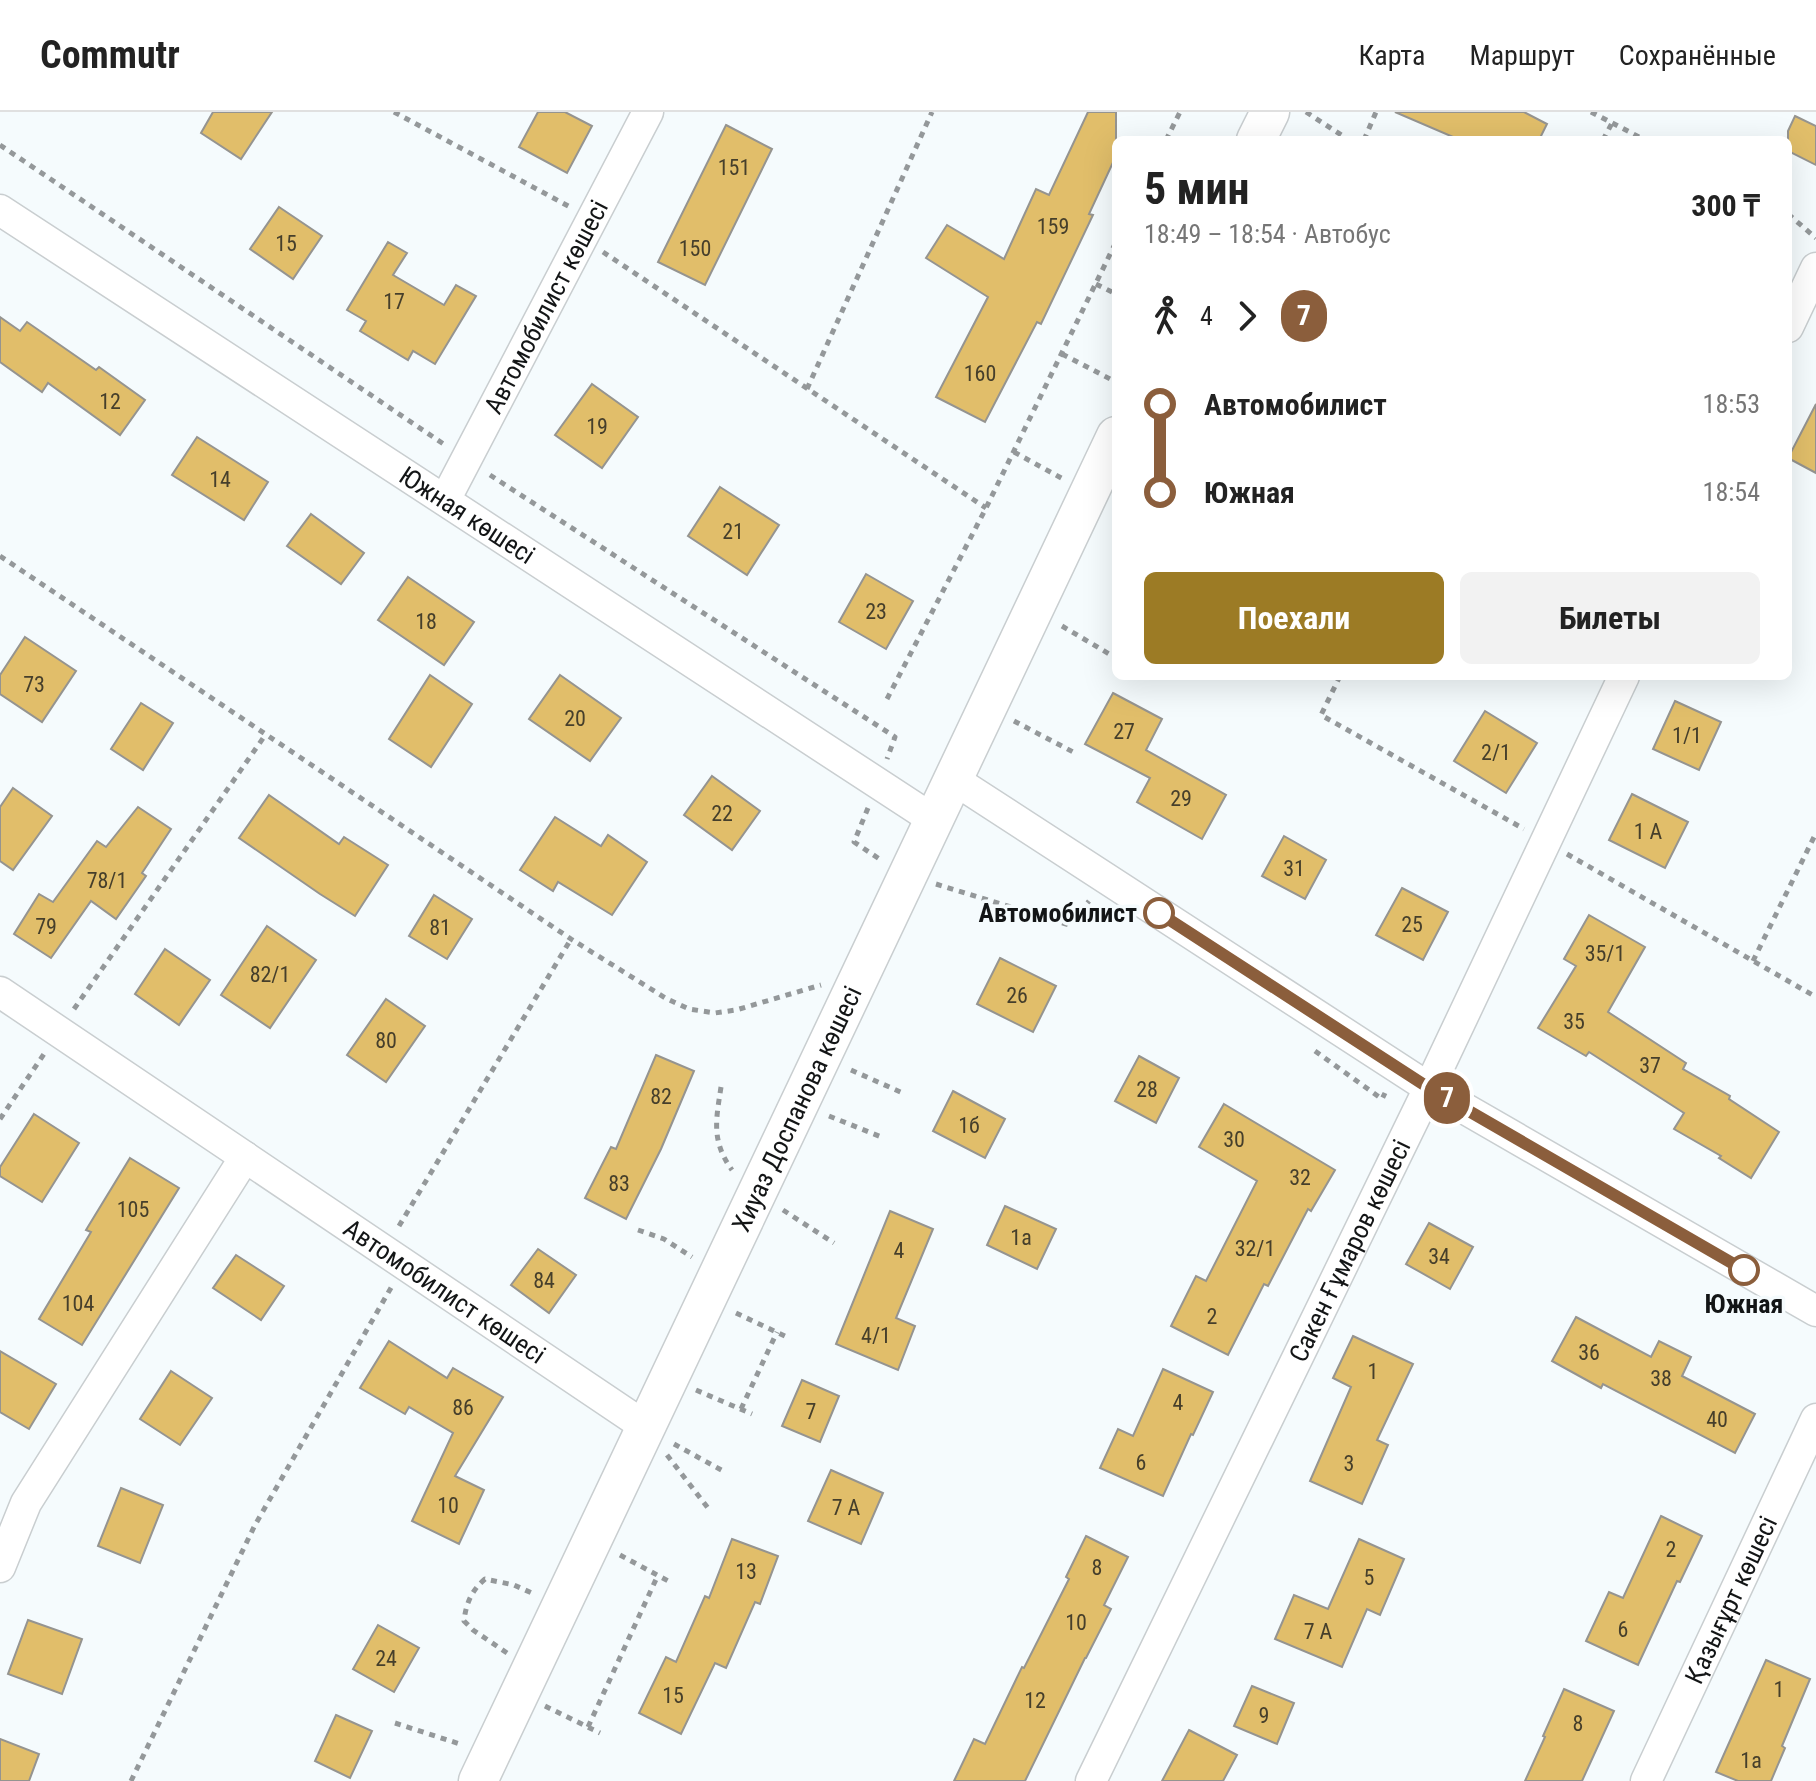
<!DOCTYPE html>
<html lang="ru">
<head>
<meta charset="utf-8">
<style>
	:root { --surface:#fff; --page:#f2f2f2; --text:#222; --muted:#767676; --line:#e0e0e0; --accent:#9c7b25 }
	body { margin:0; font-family:"Roboto Condensed",sans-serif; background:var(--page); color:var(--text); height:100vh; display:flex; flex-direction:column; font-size:30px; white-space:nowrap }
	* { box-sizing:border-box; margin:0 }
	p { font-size:26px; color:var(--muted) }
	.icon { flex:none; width:44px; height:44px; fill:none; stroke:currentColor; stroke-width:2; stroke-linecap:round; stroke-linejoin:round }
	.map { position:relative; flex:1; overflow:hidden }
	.side { position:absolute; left:1112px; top:24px; width:680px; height:544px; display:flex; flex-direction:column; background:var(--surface); border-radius:12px; box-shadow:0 8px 32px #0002 }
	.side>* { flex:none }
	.badge { padding:0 16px; border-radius:26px; font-size:28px; line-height:52px }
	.map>.badge { position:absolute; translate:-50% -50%; box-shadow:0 0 0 4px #fff }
	.legs { display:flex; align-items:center; gap:12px; height:88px; padding:0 32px; font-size:26px }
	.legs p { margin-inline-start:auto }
	.headline { display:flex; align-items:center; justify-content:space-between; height:136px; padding:0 32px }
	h1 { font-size:44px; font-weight:700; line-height:60px }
	.primary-button { display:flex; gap:16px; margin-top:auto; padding:16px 32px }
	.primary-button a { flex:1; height:92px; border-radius:12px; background:var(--accent); color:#fff; font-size:32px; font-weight:700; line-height:92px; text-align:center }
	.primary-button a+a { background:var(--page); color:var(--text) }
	ul { padding:0 32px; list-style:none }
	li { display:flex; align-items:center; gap:28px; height:88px; font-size:30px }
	li i { display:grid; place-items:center; width:12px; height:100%; margin:0 10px; background:currentColor }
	li i::after { content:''; width:20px; height:20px; margin:-10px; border:6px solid; border-radius:50%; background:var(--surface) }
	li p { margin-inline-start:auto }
	li:first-child i { background:linear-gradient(#0000 50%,currentColor 0) }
	li:last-child i { background:linear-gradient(currentColor 50%,#0000 0) }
	header { display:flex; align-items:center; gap:48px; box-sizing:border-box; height:112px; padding:0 40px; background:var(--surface); border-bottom:2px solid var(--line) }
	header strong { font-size:38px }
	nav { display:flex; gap:44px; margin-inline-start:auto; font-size:28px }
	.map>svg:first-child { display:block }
	.building { fill:#e1be6a; stroke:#959490; stroke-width:2 }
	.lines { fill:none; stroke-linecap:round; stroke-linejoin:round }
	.minor-casing { stroke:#c9ced0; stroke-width:33 }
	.major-casing { stroke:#c9ced0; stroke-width:41 }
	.path { stroke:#94989a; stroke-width:5; stroke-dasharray:6 6; stroke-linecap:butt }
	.minor { stroke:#fff; stroke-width:30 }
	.major { stroke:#fff; stroke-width:38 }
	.line-1-casing { stroke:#fff; stroke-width:18 }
	.line-1 { stroke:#8b5e3c; stroke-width:12 }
	.stop-1-dot { fill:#fff; stroke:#8b5e3c; stroke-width:4 }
	.labels { text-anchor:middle; stroke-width:7; stroke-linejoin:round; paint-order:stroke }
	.number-label { font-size:22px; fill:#463f2b }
	.street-label { font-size:26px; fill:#131516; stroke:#f5fbfd }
	.stop-label { font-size:26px; font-weight:bold; fill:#131516; stroke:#f5fbfd; text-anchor:end }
</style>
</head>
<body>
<header>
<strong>Commutr</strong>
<nav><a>Карта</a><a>Маршрут</a><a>Сохранённые</a></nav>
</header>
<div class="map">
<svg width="1816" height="1669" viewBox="0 0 1816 1669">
	<rect width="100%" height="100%" fill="#f5fbfd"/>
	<g class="building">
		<polygon points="213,0 272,0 241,47 201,21"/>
		<polygon points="538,0 565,0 592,14 567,61 519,35"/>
		<polygon points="1088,0 1116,0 1116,44 1089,102 1093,103 1041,212 1037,210 985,310 936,285 988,185 926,146 947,113 1004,147 1036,77 1049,83"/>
		<polygon points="1395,0 1524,0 1547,12 1539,28 1460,28"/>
		<polygon points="1795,4 1816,14 1816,53 1788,39 1788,19"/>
		<polygon points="726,13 772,37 705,173 658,150"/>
		<polygon points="279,95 322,124 293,167 250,137"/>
		<polygon points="388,130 407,141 393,163 444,193 456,173 476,184 435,252 413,239 408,248 360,219 366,209 347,198"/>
		<polygon points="0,205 20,219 27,210 96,258 99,255 145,288 120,323 48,271 42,280 0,250"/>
		<polygon points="592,272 638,305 602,356 555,323"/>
		<polygon points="1816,292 1816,361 1788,346"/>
		<polygon points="197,325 268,370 244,408 172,363"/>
		<polygon points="720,375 779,413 747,463 688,424"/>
		<polygon points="311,402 364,441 341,472 287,434"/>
		<polygon points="866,462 913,489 886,537 839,510"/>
		<polygon points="408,465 474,510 444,553 378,508"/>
		<polygon points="25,525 76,559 42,610 0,582 0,563"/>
		<polygon points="430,563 472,592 431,655 389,627"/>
		<polygon points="560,563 621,606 590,649 529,607"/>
		<polygon points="1113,581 1162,607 1146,638 1226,683 1202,727 1137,690 1150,666 1085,632"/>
		<polygon points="1675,589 1721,610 1699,658 1653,637"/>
		<polygon points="141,591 173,611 143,658 111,637"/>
		<polygon points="1485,599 1537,631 1506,681 1454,649"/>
		<polygon points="712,664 760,699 732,738 684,703"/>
		<polygon points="13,676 52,704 13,758 0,749 0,695"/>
		<polygon points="1632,682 1688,710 1665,756 1609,728"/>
		<polygon points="269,683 339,732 344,725 388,753 355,804 320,782 239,726"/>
		<polygon points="138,695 171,717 142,761 146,764 116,807 91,789 51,846 14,822 39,782 53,790 97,729 106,735"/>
		<polygon points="555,705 601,734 608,723 647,750 612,803 558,770 553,779 520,758"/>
		<polygon points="1284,724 1326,748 1305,787 1262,764"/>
		<polygon points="1402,776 1448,800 1423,848 1376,823"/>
		<polygon points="434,783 472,807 447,847 409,824"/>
		<polygon points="1589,803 1645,835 1608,900 1686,951 1683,957 1730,984 1729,987 1779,1020 1751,1066 1719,1046 1721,1044 1674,1017 1684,1001 1589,940 1586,944 1538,916 1576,854 1564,847"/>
		<polygon points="267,814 316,848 270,916 221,883"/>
		<polygon points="165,837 210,868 179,913 135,882"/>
		<polygon points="1000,846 1056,874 1033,920 977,892"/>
		<polygon points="386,887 425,914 386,970 347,943"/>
		<polygon points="656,943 694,959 661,1037 626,1107 585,1086 611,1035 616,1037"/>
		<polygon points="1139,944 1179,966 1156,1011 1115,989"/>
		<polygon points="953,979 1005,1007 985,1046 933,1019"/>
		<polygon points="1224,992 1335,1058 1311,1099 1308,1097 1268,1174 1264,1172 1228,1243 1171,1214 1196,1164 1206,1169 1257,1069 1199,1035"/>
		<polygon points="34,1002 79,1031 42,1090 0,1064 0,1055"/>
		<polygon points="130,1046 179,1076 82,1233 39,1207 91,1120 86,1118"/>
		<polygon points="1005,1094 1056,1117 1037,1157 987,1133"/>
		<polygon points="890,1099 933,1117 896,1206 915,1214 898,1258 836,1232"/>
		<polygon points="1429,1111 1473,1135 1450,1177 1406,1152"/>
		<polygon points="538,1137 576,1163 549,1201 511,1173"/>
		<polygon points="236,1143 284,1174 261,1208 213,1176"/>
		<polygon points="1576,1205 1651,1245 1659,1229 1691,1245 1682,1264 1755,1302 1735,1341 1603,1272 1601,1276 1552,1249"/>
		<polygon points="1353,1224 1413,1252 1377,1328 1388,1333 1362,1392 1310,1369 1351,1275 1333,1266"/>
		<polygon points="389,1229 447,1266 453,1256 503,1285 455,1364 484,1378 459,1432 412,1409 453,1321 409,1295 405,1302 360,1276"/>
		<polygon points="0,1239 56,1272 29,1317 0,1300"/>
		<polygon points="1163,1257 1213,1280 1193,1323 1191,1322 1163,1384 1100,1356 1118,1317 1133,1324"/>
		<polygon points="171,1259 212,1286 180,1333 140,1307"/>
		<polygon points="802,1268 839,1284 820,1330 782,1314"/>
		<polygon points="831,1358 883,1381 861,1432 808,1409"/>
		<polygon points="121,1376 163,1393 140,1451 98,1434"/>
		<polygon points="1661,1404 1702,1424 1680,1470 1677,1469 1638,1553 1586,1529 1609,1480 1623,1486"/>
		<polygon points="1086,1424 1128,1445 1104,1493 1111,1497 1086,1546 1085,1546 1025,1669 954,1669 974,1627 985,1632 1022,1555 1024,1556 1069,1467 1066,1465"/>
		<polygon points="732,1427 778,1444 760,1492 755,1490 726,1556 715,1551 681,1622 639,1601 666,1545 676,1550 705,1484 709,1486"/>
		<polygon points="1359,1427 1404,1447 1380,1503 1367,1497 1342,1555 1275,1527 1294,1483 1328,1497"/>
		<polygon points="28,1508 82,1527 62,1582 8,1562"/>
		<polygon points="378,1513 419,1536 394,1580 353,1557"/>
		<polygon points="1766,1548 1810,1567 1782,1634 1785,1636 1771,1669 1738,1669 1716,1660"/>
		<polygon points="1252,1574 1294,1591 1277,1632 1234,1614"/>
		<polygon points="1564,1577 1614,1599 1582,1669 1525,1669 1545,1625 1543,1624"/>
		<polygon points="336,1603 372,1619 350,1666 315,1649"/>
		<polygon points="1189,1618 1237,1643 1223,1669 1162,1669"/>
		<polygon points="0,1627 39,1642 29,1669 0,1669"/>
	</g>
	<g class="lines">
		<g class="minor-casing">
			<g id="minor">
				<path id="s1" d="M 0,98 L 934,708"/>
				<polyline points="1788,215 1816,156"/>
				<path id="s2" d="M 445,388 L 648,0"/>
				<polyline points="953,667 1429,976 1816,1199"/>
				<path id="s3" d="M 0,880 L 646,1315"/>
				<polyline points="0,1455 26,1391 245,1045"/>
				<path id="s4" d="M 1091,1669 L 1429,976 L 1624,564"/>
				<path id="s5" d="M 1646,1669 L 1816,1307"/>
			</g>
		</g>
		<g class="major-casing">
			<g id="major">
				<polyline points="1256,28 1270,0"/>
				<path id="s6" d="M 478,1669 L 1116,324"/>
			</g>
		</g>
		<g class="path">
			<polyline points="394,0 570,95"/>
			<polyline points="1306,0 1349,28"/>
			<polyline points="1591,0 1645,28"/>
			<polyline points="1166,28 1180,0"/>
			<polyline points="1364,28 1376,0"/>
			<polyline points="1603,28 1612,11"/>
			<polyline points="0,33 445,333"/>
			<polyline points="1788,102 1816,126"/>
			<polyline points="603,140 986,396"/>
			<polyline points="1096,172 1116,182"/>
			<polyline points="1062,242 1116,270"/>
			<polyline points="807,277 932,0"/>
			<polyline points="1014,340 1063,367"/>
			<polyline points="490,363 895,625 887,647"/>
			<polyline points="0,444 571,827 667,887 689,897 715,901 736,898 821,873"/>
			<polyline points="1062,514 1116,546"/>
			<polyline points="1340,564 1321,603 1524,717"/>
			<polyline points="887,587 986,396 1116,130"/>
			<polyline points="1014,609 1077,642"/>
			<polyline points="868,696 854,730 881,748"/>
			<polyline points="1567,742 1816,885"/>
			<polyline points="936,772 1069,813 1089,789"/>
			<polyline points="1753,849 1816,721"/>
			<polyline points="74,897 266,622"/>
			<polyline points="1315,939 1382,987 1385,981"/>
			<polyline points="851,958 905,982"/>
			<path d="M 721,975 C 716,1008 711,1029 732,1058"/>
			<polyline points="829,1004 884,1026"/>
			<polyline points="0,1007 44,942"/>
			<polyline points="783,1098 834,1131"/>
			<polyline points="399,1114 571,827"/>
			<polyline points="638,1118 664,1127 692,1145"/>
			<polyline points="736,1201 789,1226"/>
			<polyline points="696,1278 752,1302"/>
			<polyline points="741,1297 777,1220"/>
			<polyline points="674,1332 725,1360"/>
			<polyline points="667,1343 708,1396"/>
			<polyline points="620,1443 672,1471"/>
			<path d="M 507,1541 L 473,1518 L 464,1509 C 466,1491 472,1478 485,1467 L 514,1473 L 534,1482"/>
			<polyline points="545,1594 600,1621"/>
			<polyline points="395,1611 463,1633"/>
			<polyline points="588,1615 658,1463"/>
			<polyline points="131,1669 255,1413 392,1174"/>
		</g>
		<use href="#minor" class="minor"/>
		<use href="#major" class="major"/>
	</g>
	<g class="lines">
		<g class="line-1-casing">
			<polyline id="line-1" points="1159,801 1429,976 1744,1158"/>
		</g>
		<use href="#line-1" class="line-1"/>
	</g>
	<g class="stop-1-dot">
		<circle cx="1159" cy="801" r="14"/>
		<circle cx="1744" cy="1158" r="14"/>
	</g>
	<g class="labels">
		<g class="number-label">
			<text x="734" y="63">151</text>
			<text x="1053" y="122">159</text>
			<text x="286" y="139">15</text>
			<text x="695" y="144">150</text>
			<text x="394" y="197">17</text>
			<text x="980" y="269">160</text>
			<text x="110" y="297">12</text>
			<text x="597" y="322">19</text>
			<text x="220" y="375">14</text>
			<text x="733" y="427">21</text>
			<text x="876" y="507">23</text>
			<text x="426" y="517">18</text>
			<text x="34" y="580">73</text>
			<text x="575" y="614">20</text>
			<text x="1124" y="627">27</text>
			<text x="1687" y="631">1/1</text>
			<text x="1496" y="648">2/1</text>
			<text x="1181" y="694">29</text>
			<text x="722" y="709">22</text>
			<text x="1648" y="727">1 А</text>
			<text x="1294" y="764">31</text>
			<text x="107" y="776">78/1</text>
			<text x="1412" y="820">25</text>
			<text x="46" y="822">79</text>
			<text x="440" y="823">81</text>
			<text x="1605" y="849">35/1</text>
			<text x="270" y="870">82/1</text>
			<text x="1017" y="891">26</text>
			<text x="1574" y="917">35</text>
			<text x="386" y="936">80</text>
			<text x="1650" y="961">37</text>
			<text x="1147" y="985">28</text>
			<text x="661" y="992">82</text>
			<text x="969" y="1021">1б</text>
			<text x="1234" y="1035">30</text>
			<text x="1300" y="1073">32</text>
			<text x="619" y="1079">83</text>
			<text x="133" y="1105">105</text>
			<text x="1021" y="1133">1а</text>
			<text x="1255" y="1144">32/1</text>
			<text x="899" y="1146">4</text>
			<text x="1439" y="1152">34</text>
			<text x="544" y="1176">84</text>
			<text x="78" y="1199">104</text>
			<text x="1212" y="1212">2</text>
			<text x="876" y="1231">4/1</text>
			<text x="1589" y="1248">36</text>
			<text x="1373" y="1267">1</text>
			<text x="1661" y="1274">38</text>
			<text x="1178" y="1298">4</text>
			<text x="463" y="1303">86</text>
			<text x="811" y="1307">7</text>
			<text x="1717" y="1315">40</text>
			<text x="1141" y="1358">6</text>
			<text x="1349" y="1359">3</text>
			<text x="448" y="1401">10</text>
			<text x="846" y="1403">7 А</text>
			<text x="1671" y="1445">2</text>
			<text x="1097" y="1463">8</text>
			<text x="746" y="1467">13</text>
			<text x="1369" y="1473">5</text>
			<text x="1076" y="1518">10</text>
			<text x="1623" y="1525">6</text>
			<text x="1318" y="1527">7 А</text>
			<text x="386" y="1554">24</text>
			<text x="1779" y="1585">1</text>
			<text x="673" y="1591">15</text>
			<text x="1035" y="1596">12</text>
			<text x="1264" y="1611">9</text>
			<text x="1578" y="1619">8</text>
			<text x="1751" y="1656">1а</text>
		</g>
		<g class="street-label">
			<text dy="9" stroke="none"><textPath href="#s2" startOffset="218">Автомобилист көшесі</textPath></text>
			<text dy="9" stroke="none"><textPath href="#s1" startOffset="558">Южная көшесі</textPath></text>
			<text dy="9" stroke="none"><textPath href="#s6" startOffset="744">Хиуаз Доспанова көшесі</textPath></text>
			<text dy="9" stroke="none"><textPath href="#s4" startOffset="590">Сакен Ғұмаров көшесі</textPath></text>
			<text dy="9" stroke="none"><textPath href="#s3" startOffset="536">Автомобилист көшесі</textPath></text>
			<text dy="9" stroke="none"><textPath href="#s5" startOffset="200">Қазығұрт көшесі</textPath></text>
		</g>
		<g class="stop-label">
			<text x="1137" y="810">Автомобилист</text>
			<text x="1744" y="1201" text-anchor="middle">Южная</text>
		</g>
	</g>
</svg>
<b class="badge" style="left:1447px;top:986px;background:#8b5e3c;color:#fff">7</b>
<section class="side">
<div class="headline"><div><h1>5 мин</h1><p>18:49 – 18:54 · Автобус</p></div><b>300 ₸</b></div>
<div class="legs"><svg class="icon" aria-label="walk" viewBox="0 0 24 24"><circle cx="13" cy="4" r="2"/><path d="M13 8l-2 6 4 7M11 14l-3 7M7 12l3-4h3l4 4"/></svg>4<svg class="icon" aria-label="forward" viewBox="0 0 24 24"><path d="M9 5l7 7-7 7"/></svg><b class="badge" style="background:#8b5e3c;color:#fff">7</b></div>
<ul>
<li><i style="color:#8b5e3c"></i><b>Автомобилист</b><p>18:53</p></li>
<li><i style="color:#8b5e3c"></i><b>Южная</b><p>18:54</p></li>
</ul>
<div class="primary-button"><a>Поехали</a><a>Билеты</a></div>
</section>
</div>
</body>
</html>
